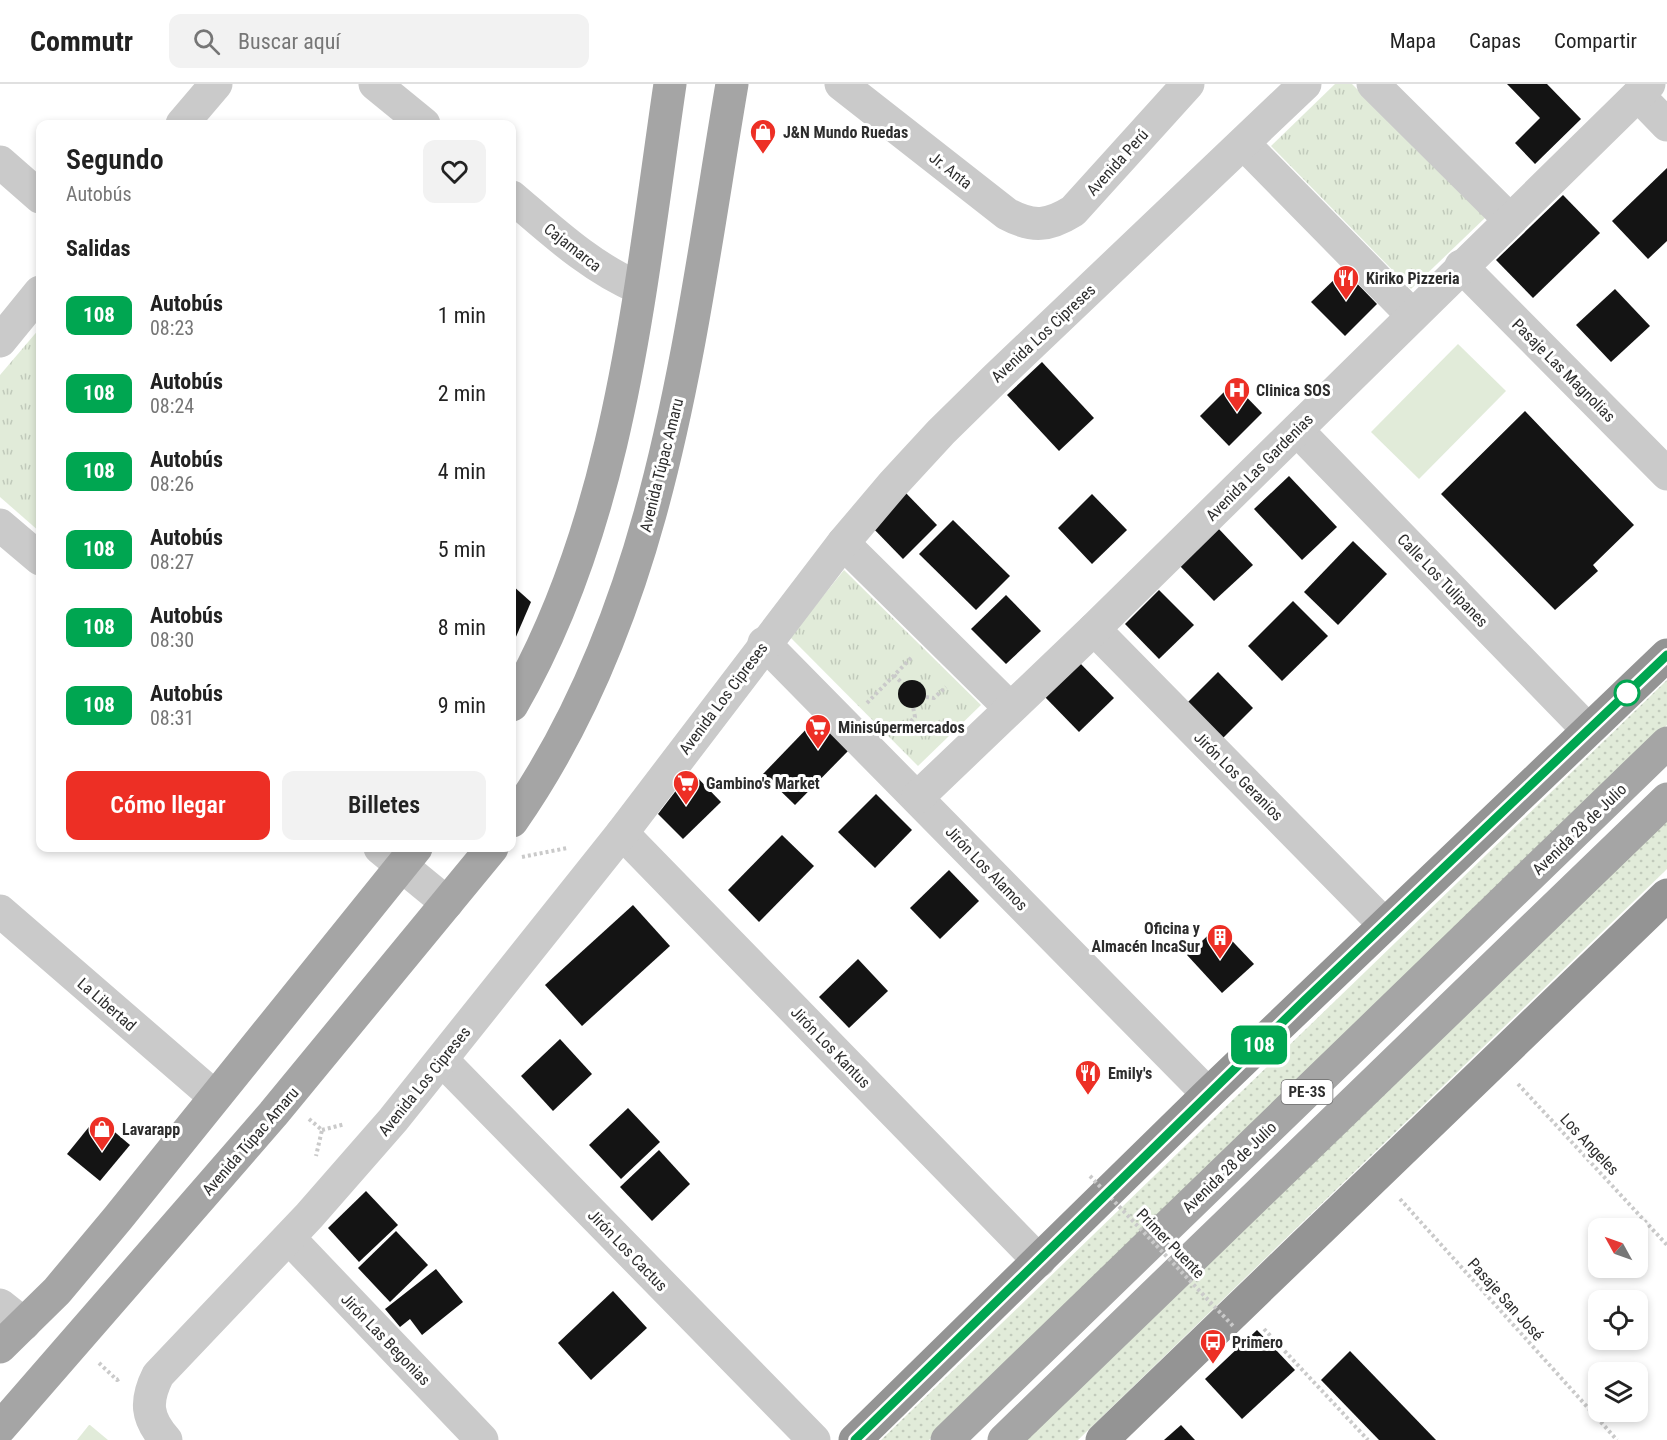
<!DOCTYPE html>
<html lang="es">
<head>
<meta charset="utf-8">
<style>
	:root { --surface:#fff; --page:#f2f2f2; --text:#222; --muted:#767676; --line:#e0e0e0; --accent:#ed2f25 }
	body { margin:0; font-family:"Roboto Condensed",sans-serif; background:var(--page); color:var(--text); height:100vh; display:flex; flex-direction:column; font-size:22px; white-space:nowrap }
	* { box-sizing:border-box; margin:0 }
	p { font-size:20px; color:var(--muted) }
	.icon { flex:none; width:33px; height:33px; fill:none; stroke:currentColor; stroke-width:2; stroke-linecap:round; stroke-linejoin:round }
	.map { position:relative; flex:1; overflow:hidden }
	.drawer { position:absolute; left:36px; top:36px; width:480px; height:732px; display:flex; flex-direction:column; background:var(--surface); border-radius:12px; box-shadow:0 3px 9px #0003 }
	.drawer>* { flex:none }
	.badge { padding:0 12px; border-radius:9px; font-size:21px; line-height:39px }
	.needle { width:39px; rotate:310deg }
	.buttons { position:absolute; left:1588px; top:1134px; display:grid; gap:12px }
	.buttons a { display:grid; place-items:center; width:60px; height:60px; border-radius:12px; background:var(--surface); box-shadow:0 3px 9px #0003; font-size:30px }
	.map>.badge { position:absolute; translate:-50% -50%; box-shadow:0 0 0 3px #fff }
	h2 { padding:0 30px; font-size:22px; line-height:54px }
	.round { display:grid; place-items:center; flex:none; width:63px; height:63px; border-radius:12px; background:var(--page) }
	.headline { display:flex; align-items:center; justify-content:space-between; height:102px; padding:0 30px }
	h1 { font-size:28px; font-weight:600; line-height:45px }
	.primary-button { display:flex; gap:12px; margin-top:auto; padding:12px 30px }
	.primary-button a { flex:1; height:69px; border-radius:12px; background:var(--accent); color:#fff; font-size:24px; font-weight:600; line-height:69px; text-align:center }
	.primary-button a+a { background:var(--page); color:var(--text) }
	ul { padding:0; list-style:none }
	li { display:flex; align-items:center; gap:18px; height:78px; padding:0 30px }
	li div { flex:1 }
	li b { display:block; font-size:22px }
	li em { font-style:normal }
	li .badge { min-width:66px; font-weight:700; text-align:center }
	header { display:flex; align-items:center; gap:36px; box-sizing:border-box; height:84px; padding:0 30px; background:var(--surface); border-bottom:2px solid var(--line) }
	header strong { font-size:28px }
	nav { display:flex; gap:33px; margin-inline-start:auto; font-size:21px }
	.search { width:420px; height:54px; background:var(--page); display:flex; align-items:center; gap:15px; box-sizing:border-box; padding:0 21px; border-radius:12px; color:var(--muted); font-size:22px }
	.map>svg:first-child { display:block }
	.grass { fill:url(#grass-dots) }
	.park { fill:url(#park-tufts) }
	.pitch { fill:#e1ebd9 }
	.building { fill:#141414 }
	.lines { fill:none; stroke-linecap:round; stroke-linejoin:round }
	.path { stroke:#cacaca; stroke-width:4; stroke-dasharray:3 3; stroke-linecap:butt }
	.minor { stroke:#cacaca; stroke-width:33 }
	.major { stroke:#a5a5a5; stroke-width:33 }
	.highway { stroke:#949494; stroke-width:33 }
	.path-bridge { stroke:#cacaca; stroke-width:4; stroke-dasharray:3 3; stroke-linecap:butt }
	.line-casing { stroke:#fff; stroke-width:14 }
	.line { stroke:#00a651; stroke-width:9 }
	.stop-dot { fill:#fff; stroke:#00a651; stroke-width:3 }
	.labels { text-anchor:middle; stroke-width:6; stroke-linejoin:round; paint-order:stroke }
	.shield { fill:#fff; stroke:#6c6c6c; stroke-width:1.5 }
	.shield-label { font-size:15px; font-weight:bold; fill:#2d2d2d }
	.poi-label { font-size:16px; font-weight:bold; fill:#2d2d2d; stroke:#fff; text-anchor:start }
	.street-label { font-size:16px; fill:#2d2d2d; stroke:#fff }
</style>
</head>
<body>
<header>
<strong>Commutr</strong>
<div class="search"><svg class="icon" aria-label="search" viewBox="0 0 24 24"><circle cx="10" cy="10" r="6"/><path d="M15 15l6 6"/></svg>Buscar aquí</div>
<nav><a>Mapa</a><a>Capas</a><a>Compartir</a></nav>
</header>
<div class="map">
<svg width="1667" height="1356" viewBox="0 0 1667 1356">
	<defs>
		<pattern id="grass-dots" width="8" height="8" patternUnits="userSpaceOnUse" patternTransform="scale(1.5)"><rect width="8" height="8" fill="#e1ebd9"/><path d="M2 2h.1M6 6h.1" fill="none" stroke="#c1cabb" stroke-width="1.8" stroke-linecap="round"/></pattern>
		<pattern id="park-tufts" width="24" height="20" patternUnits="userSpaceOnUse" patternTransform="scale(1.5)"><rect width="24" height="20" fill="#e1ebd9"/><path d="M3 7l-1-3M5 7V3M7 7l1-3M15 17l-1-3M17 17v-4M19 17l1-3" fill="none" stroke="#c1cabb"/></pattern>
	</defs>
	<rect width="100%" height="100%" fill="#fff"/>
	<g class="grass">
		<polygon points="1667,596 1667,641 1598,709 929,1356 881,1356"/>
		<polygon points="1667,732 1667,785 1078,1356 1021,1356"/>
	</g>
	<g class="park">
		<polygon points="1335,0 1352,0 1486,133 1411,205 1271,62"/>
		<polygon points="40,244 40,448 0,413 0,291"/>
		<polygon points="844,486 981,621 918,682 790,553"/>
	</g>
	<g class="pitch">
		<polygon points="1458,260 1506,307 1419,395 1371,348"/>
		<polygon points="89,1341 90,1341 108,1356 77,1356"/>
	</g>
	<g class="building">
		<polygon points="1507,0 1547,0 1581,35 1535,80 1515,59 1540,34"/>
		<polygon points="1667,84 1667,157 1648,175 1612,137"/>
		<polygon points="1563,111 1600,149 1533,214 1496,176"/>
		<polygon points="1344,186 1377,220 1345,252 1311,218"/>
		<polygon points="1615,205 1650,242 1611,278 1576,241"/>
		<polygon points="1042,278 1094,334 1059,367 1007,311"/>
		<polygon points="1233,299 1262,329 1229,362 1200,332"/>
		<polygon points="1525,327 1634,441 1593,481 1598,487 1555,526 1441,410"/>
		<polygon points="1289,392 1337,443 1302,476 1254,425"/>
		<polygon points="903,406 937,441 903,475 868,439"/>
		<polygon points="1092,410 1127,446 1092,480 1058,444"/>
		<polygon points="953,436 1010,492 976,526 919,470"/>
		<polygon points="1218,444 1253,481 1214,517 1179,481"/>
		<polygon points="1353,457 1387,490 1338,541 1304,508"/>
		<polygon points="512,501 531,518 512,562"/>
		<polygon points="1159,506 1194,541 1159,575 1125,540"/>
		<polygon points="1006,511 1041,547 1006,580 971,545"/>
		<polygon points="1293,517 1328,552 1282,597 1248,562"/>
		<polygon points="1079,578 1114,614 1079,648 1044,612"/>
		<polygon points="1218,588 1253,624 1219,658 1184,622"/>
		<circle cx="912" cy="610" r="14"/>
		<polygon points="817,634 849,666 795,721 763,690"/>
		<polygon points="691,687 721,718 683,755 658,730"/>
		<polygon points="876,710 912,746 875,784 838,748"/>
		<polygon points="782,751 814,782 759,838 728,806"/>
		<polygon points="949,786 979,817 940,855 910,824"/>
		<polygon points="633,821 670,862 582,942 545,901"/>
		<polygon points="1218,842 1254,880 1222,909 1187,871"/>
		<polygon points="858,875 888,907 849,944 819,913"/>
		<polygon points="560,955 592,990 553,1027 521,992"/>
		<polygon points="628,1024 660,1058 621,1095 589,1061"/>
		<polygon points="97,1033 130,1061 100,1097 67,1070"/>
		<polygon points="659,1066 690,1100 652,1137 620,1103"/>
		<polygon points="366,1107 398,1141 359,1178 328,1144"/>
		<polygon points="396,1147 428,1181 390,1218 358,1184"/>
		<polygon points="436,1185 463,1218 422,1251 410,1235 400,1243 385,1225"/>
		<polygon points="613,1207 647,1244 591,1296 558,1259"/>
		<polygon points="1257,1246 1295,1286 1242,1335 1205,1295"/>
		<polygon points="1350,1267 1436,1356 1379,1356 1321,1296"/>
		<polygon points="1181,1341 1195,1356 1164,1356"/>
	</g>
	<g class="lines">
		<g class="path">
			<polyline points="894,591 902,599"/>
			<polyline points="926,613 934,614 946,603"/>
			<polyline points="867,619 912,573"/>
			<polyline points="898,650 915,633 913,623"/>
			<polyline points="522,773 567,764"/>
			<polyline points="1518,1000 1667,1161"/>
			<polyline points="309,1035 322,1046 316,1072"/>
			<polyline points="322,1046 345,1040"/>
			<polyline points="1400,1115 1617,1356"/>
			<polyline points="1264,1245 1368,1356"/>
			<polyline points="99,1279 117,1296 120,1294"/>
		</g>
		<g class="minor">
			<polyline points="375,0 424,40"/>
			<path d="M 841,0 L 1007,130 C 1033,144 1049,142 1073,127 L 1188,0"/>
			<polyline points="1373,0 1509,135"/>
			<polyline points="1638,11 1667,41"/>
			<polyline points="182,40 216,0"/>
			<polyline points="1244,60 1412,231"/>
			<polyline points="0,78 40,113"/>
			<path d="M 512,113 C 552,147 590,183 639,204"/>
			<polyline points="1461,182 1667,390"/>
			<polyline points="0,257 40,208"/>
			<polyline points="1297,346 1588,646"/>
			<polyline points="0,441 40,475"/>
			<polyline points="843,459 1010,624"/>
			<polyline points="1094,545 1384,840"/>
			<polyline points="764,559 1208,1010"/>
			<polyline points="918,713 1094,545 1649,0"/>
			<polyline points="622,749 1039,1177"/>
			<polyline points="380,764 447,819"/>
			<polyline points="0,827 215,1013"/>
			<polyline points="442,976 814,1356"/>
			<polyline points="289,1154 482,1356"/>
			<polyline points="0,1221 24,1240"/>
			<path d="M 166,1356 C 146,1334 145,1317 158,1291 L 309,1132 L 393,1036 L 622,749 L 843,459 L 893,400 L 941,348 L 996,294 L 1305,0"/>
		</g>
		<g class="major">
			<path d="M 512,621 C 620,434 639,210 670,0"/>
			<path d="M 512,737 C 663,521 689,252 732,0"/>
			<polyline points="0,1263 57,1207 118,1134 416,764"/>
			<polyline points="0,1344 273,1030 492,764"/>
			<polyline points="947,1356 1667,659"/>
			<polyline points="1004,1356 1667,715"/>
		</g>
		<g class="highway">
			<polyline points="855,1356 1208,1010 1667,571"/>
			<polyline points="1102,1356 1667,811"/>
		</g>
		<polyline class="path-bridge" points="1090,1092 1234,1243"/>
	</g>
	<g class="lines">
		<g class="line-casing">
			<polyline id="line" points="855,1356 1304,917 1667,571"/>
		</g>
		<use href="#line" class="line"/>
	</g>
	<defs>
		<g id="shop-pin" transform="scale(1.35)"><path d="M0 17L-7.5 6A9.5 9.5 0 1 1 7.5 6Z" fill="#ed2f25" stroke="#fff"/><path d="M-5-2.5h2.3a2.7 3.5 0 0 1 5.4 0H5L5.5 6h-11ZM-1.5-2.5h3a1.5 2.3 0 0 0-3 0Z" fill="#fff"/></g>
		<g id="restaurant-pin" transform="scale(1.35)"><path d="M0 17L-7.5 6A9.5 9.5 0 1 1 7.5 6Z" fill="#ed2f25" stroke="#fff"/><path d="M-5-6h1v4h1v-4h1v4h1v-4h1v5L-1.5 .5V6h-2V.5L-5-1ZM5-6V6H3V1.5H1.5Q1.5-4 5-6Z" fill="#fff"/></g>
		<g id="hospital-pin" transform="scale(1.35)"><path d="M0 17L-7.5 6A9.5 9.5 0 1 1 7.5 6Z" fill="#ed2f25" stroke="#fff"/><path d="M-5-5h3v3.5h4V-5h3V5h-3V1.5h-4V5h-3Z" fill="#fff"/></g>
		<g id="supermarket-pin" transform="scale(1.35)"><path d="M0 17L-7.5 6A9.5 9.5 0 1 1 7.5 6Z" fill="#ed2f25" stroke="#fff"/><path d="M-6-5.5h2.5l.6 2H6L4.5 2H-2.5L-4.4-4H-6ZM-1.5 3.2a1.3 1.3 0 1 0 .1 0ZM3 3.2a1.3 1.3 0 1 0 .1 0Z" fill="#fff"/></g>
		<g id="building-pin" transform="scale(1.35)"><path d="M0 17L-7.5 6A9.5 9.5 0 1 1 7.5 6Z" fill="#ed2f25" stroke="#fff"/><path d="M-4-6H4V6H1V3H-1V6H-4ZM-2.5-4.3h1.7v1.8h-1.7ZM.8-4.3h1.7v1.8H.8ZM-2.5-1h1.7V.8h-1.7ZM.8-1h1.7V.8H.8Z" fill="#fff"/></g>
		<g id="bus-pin" transform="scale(1.35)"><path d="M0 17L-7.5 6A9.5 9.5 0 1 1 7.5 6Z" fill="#ed2f25" stroke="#fff"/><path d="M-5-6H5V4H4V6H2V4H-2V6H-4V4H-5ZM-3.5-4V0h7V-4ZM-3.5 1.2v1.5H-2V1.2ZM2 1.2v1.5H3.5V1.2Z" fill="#fff"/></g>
	</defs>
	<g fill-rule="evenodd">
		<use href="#shop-pin" x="763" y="48"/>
		<use href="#restaurant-pin" x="1346" y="194"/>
		<use href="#hospital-pin" x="1237" y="306"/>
		<use href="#supermarket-pin" x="818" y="643"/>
		<use href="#supermarket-pin" x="686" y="699"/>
		<use href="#building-pin" x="1220" y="853"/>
		<use href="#restaurant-pin" x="1088" y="989"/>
		<use href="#shop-pin" x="102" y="1045"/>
		<use href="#bus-pin" x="1213" y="1258"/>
	</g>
	<circle class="stop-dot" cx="1627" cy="609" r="12"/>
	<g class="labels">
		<rect class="shield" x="1281.5" y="996" width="51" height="24" rx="4.5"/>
		<g class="shield-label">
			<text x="1307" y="1013">PE-3S</text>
		</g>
		<g class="poi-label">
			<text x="783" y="54">J&amp;N Mundo Ruedas</text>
			<text x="1366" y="200">Kiriko Pizzeria</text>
			<text x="1256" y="312">Clinica SOS</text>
			<text x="838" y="649">Minisúpermercados</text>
			<text x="706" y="705">Gambino's Market</text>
			<text x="1200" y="850" text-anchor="end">Oficina y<tspan x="1200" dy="18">Almacén IncaSur</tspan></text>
			<text x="1108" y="995">Emily's</text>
			<text x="122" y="1051">Lavarapp</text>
			<text x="1232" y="1264">Primero</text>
		</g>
		<g class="street-label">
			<text transform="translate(1117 78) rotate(-48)" y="6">Avenida Perú</text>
			<text transform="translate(951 86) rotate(38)" y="6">Jr. Anta</text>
			<text transform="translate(573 163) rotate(38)" y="6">Cajamarca</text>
			<text transform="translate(1043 249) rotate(-43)" y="6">Avenida Los Cipreses</text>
			<text transform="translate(1564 286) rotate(45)" y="6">Pasaje Las Magnolias</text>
			<text transform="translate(661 381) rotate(-76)" y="6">Avenida Túpac Amaru</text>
			<text transform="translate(1259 383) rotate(-45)" y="6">Avenida Las Gardenias</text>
			<text transform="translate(1443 496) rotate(46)" y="6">Calle Los Tulipanes</text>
			<text transform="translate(723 614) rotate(-53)" y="6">Avenida Los Cipreses</text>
			<text transform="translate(1239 692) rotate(45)" y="6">Jirón Los Geranios</text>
			<text transform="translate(1579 745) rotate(-44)" y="6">Avenida 28 de Julio</text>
			<text transform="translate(987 784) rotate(46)" y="6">Jirón Los Alamos</text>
			<text transform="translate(107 920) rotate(41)" y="6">La Libertad</text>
			<text transform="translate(831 963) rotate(46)" y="6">Jirón Los Kantus</text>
			<text transform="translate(424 997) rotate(-51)" y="6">Avenida Los Cipreses</text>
			<text transform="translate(250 1057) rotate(-49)" y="6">Avenida Túpac Amaru</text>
			<text transform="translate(1590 1060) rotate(47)" y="6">Los Angeles</text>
			<text transform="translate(1229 1083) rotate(-44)" y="6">Avenida 28 de Julio</text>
			<text transform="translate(1171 1159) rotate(46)" y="6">Primer Puente</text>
			<text transform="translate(628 1166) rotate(46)" y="6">Jirón Los Cactus</text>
			<text transform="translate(1506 1215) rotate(48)" y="6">Pasaje San José</text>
			<text transform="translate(386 1255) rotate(46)" y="6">Jirón Las Begonias</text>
		</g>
	</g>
</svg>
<div class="buttons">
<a><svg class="needle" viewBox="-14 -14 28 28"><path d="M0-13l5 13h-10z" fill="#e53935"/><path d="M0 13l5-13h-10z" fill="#767676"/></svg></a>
<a><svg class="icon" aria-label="locate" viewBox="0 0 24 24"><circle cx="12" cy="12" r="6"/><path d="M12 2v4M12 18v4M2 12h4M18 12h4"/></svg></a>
<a><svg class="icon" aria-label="layers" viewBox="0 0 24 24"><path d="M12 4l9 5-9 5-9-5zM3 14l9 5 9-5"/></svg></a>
</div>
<b class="badge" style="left:1259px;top:961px;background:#00a651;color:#fff">108</b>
<section class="drawer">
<div class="headline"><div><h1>Segundo</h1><p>Autobús</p></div><a class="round"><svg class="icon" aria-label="heart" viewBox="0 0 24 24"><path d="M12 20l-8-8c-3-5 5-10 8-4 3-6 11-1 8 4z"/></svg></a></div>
<h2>Salidas</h2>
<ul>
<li><span class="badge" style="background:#00a651;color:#fff">108</span><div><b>Autobús</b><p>08:23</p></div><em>1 min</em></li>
<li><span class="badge" style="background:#00a651;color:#fff">108</span><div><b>Autobús</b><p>08:24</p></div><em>2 min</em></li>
<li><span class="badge" style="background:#00a651;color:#fff">108</span><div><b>Autobús</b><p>08:26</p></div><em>4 min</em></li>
<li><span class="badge" style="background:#00a651;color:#fff">108</span><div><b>Autobús</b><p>08:27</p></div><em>5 min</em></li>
<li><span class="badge" style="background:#00a651;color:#fff">108</span><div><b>Autobús</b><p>08:30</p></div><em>8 min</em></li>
<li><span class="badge" style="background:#00a651;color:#fff">108</span><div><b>Autobús</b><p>08:31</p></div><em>9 min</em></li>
</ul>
<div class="primary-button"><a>Cómo llegar</a><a>Billetes</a></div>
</section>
</div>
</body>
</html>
